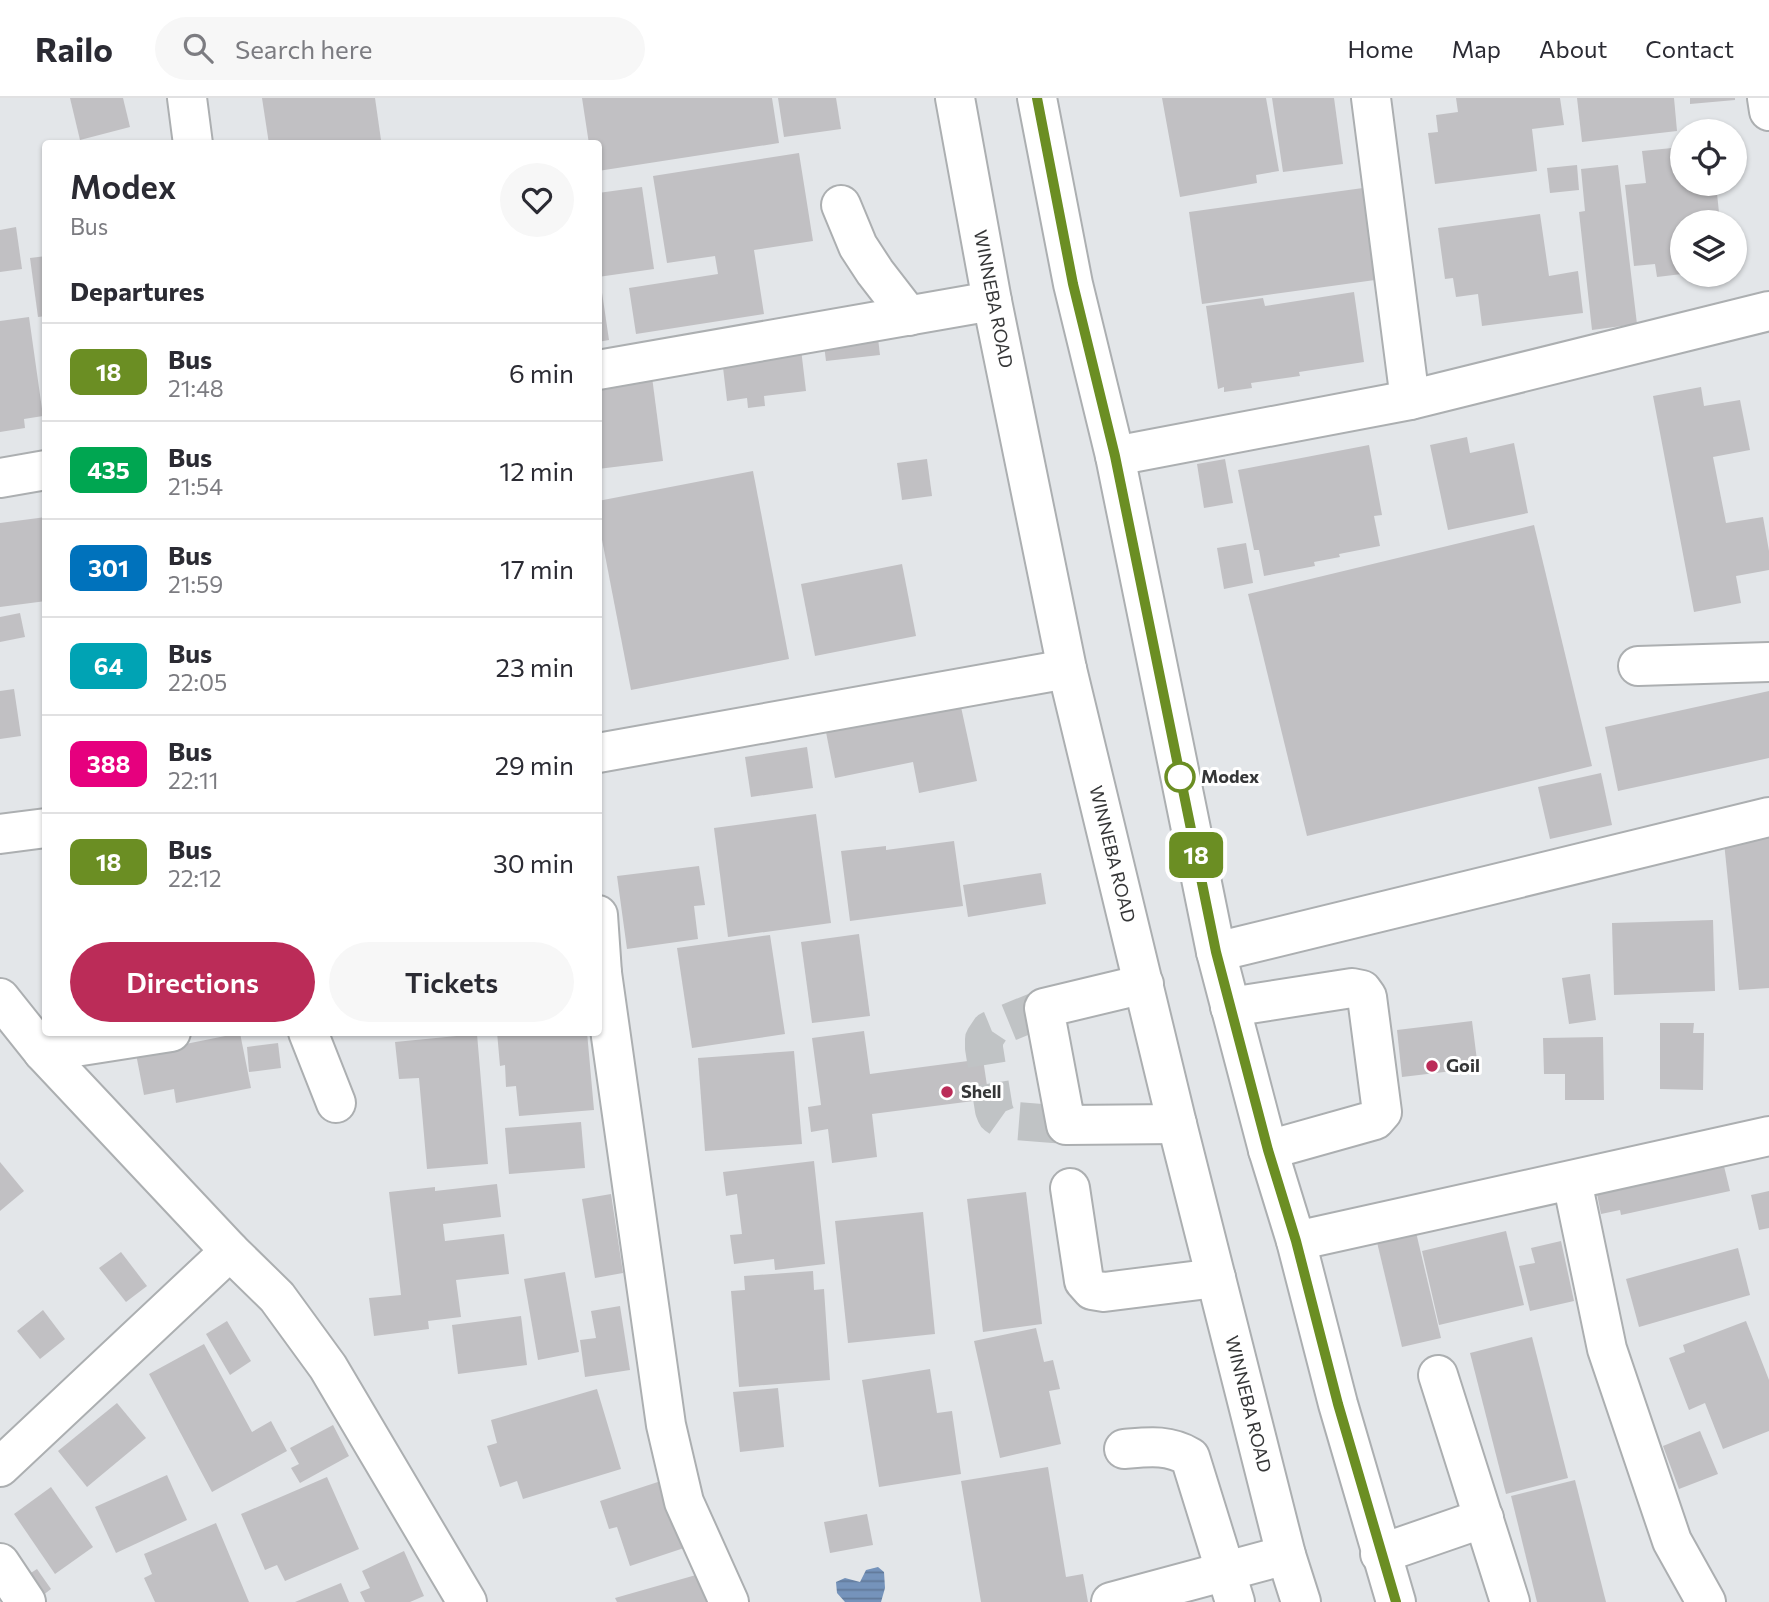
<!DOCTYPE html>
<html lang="en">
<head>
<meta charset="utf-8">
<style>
	:root { --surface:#fff; --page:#f7f7f7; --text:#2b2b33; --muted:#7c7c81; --line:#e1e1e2; --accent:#bb2c58 }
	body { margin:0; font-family:Commissioner,sans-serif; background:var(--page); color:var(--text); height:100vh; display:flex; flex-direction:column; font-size:26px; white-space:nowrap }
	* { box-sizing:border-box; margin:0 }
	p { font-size:23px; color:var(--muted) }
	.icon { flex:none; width:38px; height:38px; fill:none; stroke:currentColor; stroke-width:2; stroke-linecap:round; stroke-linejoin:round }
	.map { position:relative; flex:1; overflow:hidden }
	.sheet { position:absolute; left:42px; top:42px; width:560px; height:896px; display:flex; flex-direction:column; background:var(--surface); border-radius:7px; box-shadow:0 2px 5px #0004 }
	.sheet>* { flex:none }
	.badge { padding:0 14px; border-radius:10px; font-size:24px; line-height:46px }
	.tools { position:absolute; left:1670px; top:21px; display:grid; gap:14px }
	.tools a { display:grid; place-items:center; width:77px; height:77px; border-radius:50%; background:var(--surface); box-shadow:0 2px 5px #0004; font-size:35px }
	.map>.badge { position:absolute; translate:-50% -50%; box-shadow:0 0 0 4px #fff }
	h2 { padding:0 28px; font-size:26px; line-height:63px }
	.round { display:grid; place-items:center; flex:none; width:74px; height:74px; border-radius:37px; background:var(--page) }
	.head { display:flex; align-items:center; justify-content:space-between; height:119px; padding:0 28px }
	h1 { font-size:33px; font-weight:600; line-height:52px }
	.button { display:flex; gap:14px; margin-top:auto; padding:14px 28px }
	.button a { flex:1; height:80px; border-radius:42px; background:var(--accent); color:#fff; font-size:28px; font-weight:600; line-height:80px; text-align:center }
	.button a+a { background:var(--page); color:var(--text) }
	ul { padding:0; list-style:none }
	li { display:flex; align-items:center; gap:21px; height:98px; padding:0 28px; border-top:2px solid var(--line) }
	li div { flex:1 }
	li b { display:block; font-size:26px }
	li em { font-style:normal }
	li .badge { min-width:77px; font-weight:700; text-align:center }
	header { display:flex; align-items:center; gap:42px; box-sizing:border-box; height:98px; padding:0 35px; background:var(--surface); border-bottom:2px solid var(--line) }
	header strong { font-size:33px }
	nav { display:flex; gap:38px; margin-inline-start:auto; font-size:24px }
	.search { width:490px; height:63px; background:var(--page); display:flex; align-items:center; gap:18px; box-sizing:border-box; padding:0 24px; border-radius:38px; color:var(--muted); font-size:26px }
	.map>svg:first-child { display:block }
	.water { fill:url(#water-rules) }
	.building { fill:#c1c0c3 }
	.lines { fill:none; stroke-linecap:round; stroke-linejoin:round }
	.minor-tunnel { stroke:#c0c3c5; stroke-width:38; stroke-dasharray:38 19; stroke-linecap:butt }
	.minor-casing { stroke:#acafb1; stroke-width:42 }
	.highway-casing { stroke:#acafb1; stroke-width:42 }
	.minor { stroke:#fff; stroke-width:38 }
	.highway { stroke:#fff; stroke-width:38 }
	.line-casing { stroke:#fff; stroke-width:16 }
	.line { stroke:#6b8e23; stroke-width:10 }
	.stop-dot { fill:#fff; stroke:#6b8e23; stroke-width:3.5 }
	.poi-dot { fill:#bb2c58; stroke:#fff; stroke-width:2.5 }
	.labels { text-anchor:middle; stroke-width:6; stroke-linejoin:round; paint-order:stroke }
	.street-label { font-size:18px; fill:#353637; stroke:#fff }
	.stop-label { font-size:18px; font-weight:bold; fill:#353637; stroke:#fff; text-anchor:start }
	.poi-label { font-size:18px; font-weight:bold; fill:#353637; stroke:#fff; text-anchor:start }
</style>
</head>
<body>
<header>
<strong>Railo</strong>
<div class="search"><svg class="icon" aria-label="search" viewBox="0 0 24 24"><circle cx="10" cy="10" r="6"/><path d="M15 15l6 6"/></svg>Search here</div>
<nav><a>Home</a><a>Map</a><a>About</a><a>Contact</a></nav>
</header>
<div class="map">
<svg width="1769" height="1504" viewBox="0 0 1769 1504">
	<defs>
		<pattern id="water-rules" width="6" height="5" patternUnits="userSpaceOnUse" patternTransform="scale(1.75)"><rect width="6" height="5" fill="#7593bb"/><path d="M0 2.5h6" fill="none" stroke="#617999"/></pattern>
	</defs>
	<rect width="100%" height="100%" fill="#e3e6e9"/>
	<polygon class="water" points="878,1469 884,1474 885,1490 881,1504 845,1504 837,1495 836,1484 845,1480 860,1484 866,1472"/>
	<g class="building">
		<polygon points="70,0 123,0 130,29 80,42"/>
		<polygon points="262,0 375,0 381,42 356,46 269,46"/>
		<polygon points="582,0 772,0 779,45 598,73 598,46 589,46"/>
		<polygon points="778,0 836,0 841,31 784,39"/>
		<polygon points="1162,0 1266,0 1279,73 1256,77 1257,85 1180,99"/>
		<polygon points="1272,0 1334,0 1343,66 1283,74"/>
		<polygon points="1456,0 1560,0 1564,27 1532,31 1537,73 1435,86 1428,35 1438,34 1436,17 1458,14"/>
		<polygon points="1577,0 1674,0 1677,33 1582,44"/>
		<polygon points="1690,0 1735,0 1735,2 1690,6"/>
		<polygon points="1682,49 1682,86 1716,86 1720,124 1682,124 1682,176 1657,179 1655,166 1634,168 1625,87 1646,85 1642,53"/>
		<polygon points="799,55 813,143 754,152 764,216 636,236 629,190 718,176 715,158 667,165 653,78"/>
		<polygon points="1577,67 1579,92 1550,95 1547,70"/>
		<polygon points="1618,67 1637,226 1592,232 1579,114 1585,113 1581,71"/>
		<polygon points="642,89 654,171 598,179 598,95"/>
		<polygon points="1363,90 1375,182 1202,206 1189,114"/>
		<polygon points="1540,116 1549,178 1578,173 1583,215 1482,228 1478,196 1456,199 1453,180 1445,181 1438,130"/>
		<polygon points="16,129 22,171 0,174 0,132"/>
		<polygon points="46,158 46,218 38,219 30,160"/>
		<polygon points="600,181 609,242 598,244 598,182"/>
		<polygon points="1354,194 1364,264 1299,274 1300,278 1251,285 1252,290 1224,294 1224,289 1218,291 1206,208 1263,200 1265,208"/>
		<polygon points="29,219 43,318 24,321 25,330 0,334 0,223"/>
		<polygon points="877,232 880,257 826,263 823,239"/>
		<polygon points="801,251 806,293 764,298 765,308 748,310 747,300 727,303 722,261"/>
		<polygon points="652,279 663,363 598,371 598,286"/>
		<polygon points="1701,289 1704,308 1740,302 1750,352 1713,359 1726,425 1763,419 1769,453 1769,472 1736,478 1741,505 1694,514 1653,298"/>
		<polygon points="1467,339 1470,355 1514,345 1528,415 1448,432 1430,347"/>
		<polygon points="1369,347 1382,417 1374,418 1380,448 1339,456 1340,459 1314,464 1315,468 1264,478 1259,452 1254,452 1238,372"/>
		<polygon points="927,361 932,398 902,402 897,365"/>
		<polygon points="1225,361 1233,405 1204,410 1197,366"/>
		<polygon points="753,373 789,561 631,592 598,421 598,403"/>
		<polygon points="46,419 46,503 0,509 0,425"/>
		<polygon points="1534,427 1592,668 1307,738 1248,496"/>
		<polygon points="1246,445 1253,485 1224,491 1217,450"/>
		<polygon points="902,466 916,538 815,558 801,486"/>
		<polygon points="20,515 25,539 0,544 0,519"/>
		<polygon points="14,591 21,638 0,641 0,593"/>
		<polygon points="1769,593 1769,660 1618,693 1605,629"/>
		<polygon points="958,595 977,683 919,695 913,664 835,680 824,624"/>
		<polygon points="807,649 813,690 751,699 745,659"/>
		<polygon points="1601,675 1612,727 1550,741 1538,689"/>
		<polygon points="816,716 831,825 728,839 714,730"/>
		<polygon points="1769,740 1769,890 1739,892 1724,744"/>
		<polygon points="954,743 963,808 850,823 841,753 886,748 886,752"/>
		<polygon points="699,768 705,807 694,808 698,841 627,851 617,778"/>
		<polygon points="1041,775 1046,806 968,819 963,787"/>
		<polygon points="1713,822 1715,893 1614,897 1612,825"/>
		<polygon points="859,836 870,918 812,925 801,844"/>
		<polygon points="770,837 785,936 692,950 677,850"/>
		<polygon points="1590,876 1596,922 1569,926 1562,880"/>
		<polygon points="1472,923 1478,970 1402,979 1397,932"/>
		<polygon points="1660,925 1694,925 1693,935 1704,935 1703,992 1660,991"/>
		<polygon points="864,933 870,976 983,961 989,1001 872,1016 877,1059 832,1065 828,1031 811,1034 808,1009 821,1007 812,940"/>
		<polygon points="497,934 587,934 594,1012 519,1018 516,988 506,989 505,967 500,968"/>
		<polygon points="240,935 251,990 176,1005 174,991 144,997 136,956"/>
		<polygon points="477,936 488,1066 427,1071 419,980 399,981 395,944"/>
		<polygon points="1603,939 1604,1002 1565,1002 1565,976 1544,976 1543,940"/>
		<polygon points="278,945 281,970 249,974 247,949"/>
		<polygon points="794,953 802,1046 705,1053 698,960"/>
		<polygon points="581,1024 585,1070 509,1076 505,1030"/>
		<polygon points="814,1063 825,1166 775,1172 774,1161 734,1166 730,1137 742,1136 737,1096 726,1098 723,1074"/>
		<polygon points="0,1064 24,1093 0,1113"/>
		<polygon points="1723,1064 1730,1093 1621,1117 1620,1112 1601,1116 1596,1091"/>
		<polygon points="497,1086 501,1119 443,1126 445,1143 504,1136 509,1176 456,1182 461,1219 428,1223 429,1231 374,1238 369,1200 401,1197 389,1094 435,1089 435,1093"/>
		<polygon points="1769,1093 1769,1130 1759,1132 1751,1097"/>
		<polygon points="1026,1094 1042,1226 983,1234 967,1101"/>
		<polygon points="611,1096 623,1175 595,1180 582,1101"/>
		<polygon points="923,1114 935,1236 848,1245 835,1123"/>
		<polygon points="1415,1130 1441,1240 1402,1249 1376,1140"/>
		<polygon points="1506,1133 1524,1207 1439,1227 1422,1153"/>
		<polygon points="1561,1143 1574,1203 1530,1213 1519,1168 1535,1165 1531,1150"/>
		<polygon points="1738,1150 1750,1197 1639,1229 1626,1181"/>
		<polygon points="121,1154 147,1188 126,1204 99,1170"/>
		<polygon points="813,1173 814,1192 824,1191 830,1282 739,1289 731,1193 745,1192 744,1178"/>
		<polygon points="565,1174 579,1254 538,1262 524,1181"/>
		<polygon points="620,1208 630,1272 585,1279 580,1242 596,1240 591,1213"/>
		<polygon points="43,1212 65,1241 40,1261 17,1233"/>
		<polygon points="521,1218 527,1267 458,1276 452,1227"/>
		<polygon points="227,1223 251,1263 230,1277 206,1236"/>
		<polygon points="1746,1223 1769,1282 1769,1333 1723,1351 1705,1305 1689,1312 1669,1260 1685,1254 1683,1247"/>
		<polygon points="1036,1230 1044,1264 1053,1262 1060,1291 1049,1293 1061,1346 1000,1360 974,1243"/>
		<polygon points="1532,1239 1568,1380 1506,1396 1470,1255"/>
		<polygon points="204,1246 252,1334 271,1323 287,1353 212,1394 149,1276"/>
		<polygon points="930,1271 937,1315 952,1313 961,1376 879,1389 862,1282"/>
		<polygon points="778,1290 784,1349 740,1354 733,1294"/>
		<polygon points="597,1291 621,1371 523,1401 517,1383 500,1389 487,1348 497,1345 491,1322"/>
		<polygon points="117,1305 146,1340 87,1389 58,1353"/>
		<polygon points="333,1327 349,1358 300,1385 291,1370 299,1366 290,1350"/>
		<polygon points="1700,1333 1718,1376 1679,1391 1663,1348"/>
		<polygon points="1048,1369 1066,1479 1083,1476 1088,1504 981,1504 961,1383"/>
		<polygon points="167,1377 187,1422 116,1455 95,1409"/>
		<polygon points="327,1379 359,1451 285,1483 277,1467 265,1472 241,1416"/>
		<polygon points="667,1381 690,1448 630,1468 617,1429 609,1431 600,1403"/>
		<polygon points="1575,1382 1606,1504 1537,1504 1511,1398"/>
		<polygon points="51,1389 93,1449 55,1476 14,1416"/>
		<polygon points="867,1416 873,1447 830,1455 824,1424"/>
		<polygon points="216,1425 249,1504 155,1504 144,1480 152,1476 144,1456"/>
		<polygon points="404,1453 424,1498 410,1504 365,1504 360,1494 370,1490 362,1473"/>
		<polygon points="37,1471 51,1491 38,1501 23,1480"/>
		<polygon points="703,1475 711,1504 617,1504 615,1500"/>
		<polygon points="341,1485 349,1504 295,1504"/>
	</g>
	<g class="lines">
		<polyline class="minor-tunnel" points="1044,910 990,932 984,941 984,950 994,1012 996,1017 1003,1022 1066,1027"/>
		<g class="minor-casing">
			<g id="minor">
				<polyline points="187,0 193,46"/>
				<polyline points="1371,0 1410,302"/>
				<polyline points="1767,0 1769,13"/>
				<polyline points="841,107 858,148 875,174 909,218"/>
				<polyline points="598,272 992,203"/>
				<polyline points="1115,358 1410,302 1769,213"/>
				<polyline points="0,380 46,372"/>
				<polyline points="1638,568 1769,564"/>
				<polyline points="598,655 1067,571"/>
				<polyline points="0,736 46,730"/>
				<polyline points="598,817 602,875 598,875"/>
				<polyline points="1216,854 1769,719"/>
				<polyline points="602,875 666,1327 684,1404 729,1504"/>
				<polyline points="1144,886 1044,910 1066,1027 1177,1026"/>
				<polyline points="0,900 43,954 230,1153 277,1199 328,1269 467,1504"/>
				<polyline points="1230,909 1352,890 1362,892 1367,899 1382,1014 1375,1022 1268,1052"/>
				<polyline points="308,934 336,1005"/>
				<polyline points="43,954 171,934"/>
				<polyline points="1572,1083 1607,1251 1672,1443 1706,1504"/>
				<polyline points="1070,1090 1084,1183 1092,1192 1104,1194 1216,1180"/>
				<polyline points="1296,1143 1769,1038"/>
				<polyline points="1438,1277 1510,1504"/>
				<path d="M 1124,1351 C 1148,1349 1168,1346 1190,1359 L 1235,1504"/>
				<polyline points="0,1369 230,1153"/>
				<polyline points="1380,1456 1484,1420"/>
				<polyline points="0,1465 26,1504"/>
				<polyline points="1111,1504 1286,1457"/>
			</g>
		</g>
		<g class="highway-casing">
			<g id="highway">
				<polyline points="955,0 992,203 1067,571 1177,1026 1286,1457 1301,1504"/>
				<polyline points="1037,0 1073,186 1115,358 1216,854 1268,1052 1296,1143 1338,1306 1396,1504"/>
			</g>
		</g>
		<use href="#minor" class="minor"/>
		<use href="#highway" class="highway"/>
	</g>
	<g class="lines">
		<g class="line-casing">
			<polyline id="line" points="1037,0 1073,186 1115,358 1216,854 1268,1052 1296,1143 1338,1306 1396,1504"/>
		</g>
		<use href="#line" class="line"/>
	</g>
	<circle class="stop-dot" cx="1180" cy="679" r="14"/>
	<g class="poi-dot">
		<circle cx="1432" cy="968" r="7"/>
		<circle cx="947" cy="994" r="7"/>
	</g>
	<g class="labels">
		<g class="street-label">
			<text transform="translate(993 201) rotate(79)" y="6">WINNEBA ROAD</text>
			<text transform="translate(1112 756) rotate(76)" y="6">WINNEBA ROAD</text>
			<text transform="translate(1248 1306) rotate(76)" y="6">WINNEBA ROAD</text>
		</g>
		<g class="stop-label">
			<text x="1201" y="685">Modex</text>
		</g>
		<g class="poi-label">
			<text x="1446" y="974">Goil</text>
			<text x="961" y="1000">Shell</text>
		</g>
	</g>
</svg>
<div class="tools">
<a><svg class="icon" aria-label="locate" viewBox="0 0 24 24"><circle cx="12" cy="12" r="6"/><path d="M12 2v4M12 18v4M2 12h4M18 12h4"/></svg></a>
<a><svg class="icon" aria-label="layers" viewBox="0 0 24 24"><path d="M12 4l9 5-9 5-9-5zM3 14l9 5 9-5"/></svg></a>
</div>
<b class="badge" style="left:1196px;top:757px;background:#6b8e23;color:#fff">18</b>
<section class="sheet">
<div class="head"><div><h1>Modex</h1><p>Bus</p></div><a class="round"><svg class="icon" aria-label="heart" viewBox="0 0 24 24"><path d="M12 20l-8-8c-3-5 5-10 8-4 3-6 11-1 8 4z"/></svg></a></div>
<h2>Departures</h2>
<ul>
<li><span class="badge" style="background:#6b8e23;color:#fff">18</span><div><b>Bus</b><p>21:48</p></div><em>6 min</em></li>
<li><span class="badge" style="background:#00a651;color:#fff">435</span><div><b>Bus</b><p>21:54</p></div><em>12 min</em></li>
<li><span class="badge" style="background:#0072bc;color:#fff">301</span><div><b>Bus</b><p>21:59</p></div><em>17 min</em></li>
<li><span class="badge" style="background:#00a3b4;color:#fff">64</span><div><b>Bus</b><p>22:05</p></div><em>23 min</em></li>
<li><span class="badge" style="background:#e6007e;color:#fff">388</span><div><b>Bus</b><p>22:11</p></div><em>29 min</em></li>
<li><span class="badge" style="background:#6b8e23;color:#fff">18</span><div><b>Bus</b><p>22:12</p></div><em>30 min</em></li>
</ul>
<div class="button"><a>Directions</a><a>Tickets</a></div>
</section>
</div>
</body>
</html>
